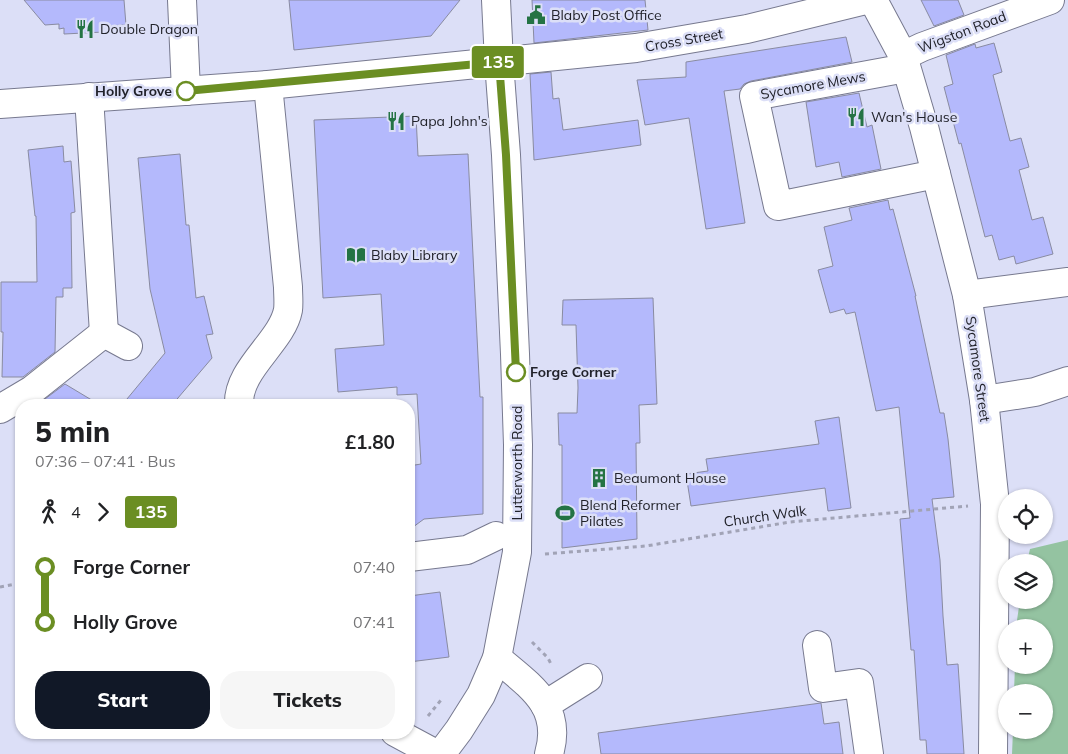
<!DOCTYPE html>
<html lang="en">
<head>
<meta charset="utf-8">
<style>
	:root { --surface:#fff; --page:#f6f6f6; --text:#202124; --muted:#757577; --accent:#111827 }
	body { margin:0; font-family:Mulish,sans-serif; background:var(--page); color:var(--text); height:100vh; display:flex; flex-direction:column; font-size:19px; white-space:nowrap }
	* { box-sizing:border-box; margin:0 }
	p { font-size:16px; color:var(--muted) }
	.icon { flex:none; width:28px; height:28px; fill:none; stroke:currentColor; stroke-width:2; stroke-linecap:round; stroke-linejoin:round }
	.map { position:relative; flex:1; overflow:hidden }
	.panel { position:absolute; left:15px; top:399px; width:400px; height:340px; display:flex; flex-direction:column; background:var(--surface); border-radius:20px; box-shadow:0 1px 4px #0004 }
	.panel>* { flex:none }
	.badge { padding:0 10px; border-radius:4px; font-size:18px; line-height:32px }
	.buttons { position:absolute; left:998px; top:489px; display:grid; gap:10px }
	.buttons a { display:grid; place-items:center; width:55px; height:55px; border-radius:50%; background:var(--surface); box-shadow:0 1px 4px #0004; font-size:25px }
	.map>.badge { position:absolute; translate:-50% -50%; box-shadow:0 0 0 2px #fff }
	.legs { display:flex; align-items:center; gap:8px; height:55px; padding:0 20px; font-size:16px }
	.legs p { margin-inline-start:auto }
	.head { display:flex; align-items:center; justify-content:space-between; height:85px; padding:0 20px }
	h1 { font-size:28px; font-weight:800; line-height:38px }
	.button { display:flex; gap:10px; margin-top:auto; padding:10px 20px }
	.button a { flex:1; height:58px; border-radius:20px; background:var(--accent); color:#fff; font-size:20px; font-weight:800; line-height:58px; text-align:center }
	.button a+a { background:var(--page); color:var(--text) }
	ul { padding:0 20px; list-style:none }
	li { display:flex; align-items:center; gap:18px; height:55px; font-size:19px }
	li i { display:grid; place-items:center; width:8px; height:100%; margin:0 6px; background:currentColor }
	li i::after { content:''; width:12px; height:12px; margin:-6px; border:4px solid; border-radius:50%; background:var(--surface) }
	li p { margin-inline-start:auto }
	li:first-child i { background:linear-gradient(#0000 50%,currentColor 0) }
	li:last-child i { background:linear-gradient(currentColor 50%,#0000 0) }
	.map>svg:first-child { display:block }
	.green { fill:#94c3a1 }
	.building { fill:#b4b9fc; stroke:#898ba1 }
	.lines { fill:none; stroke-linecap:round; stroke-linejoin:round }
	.minor-casing { stroke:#77798f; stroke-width:30 }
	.path { stroke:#a1a3b6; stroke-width:3; stroke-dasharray:4 4; stroke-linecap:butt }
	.minor { stroke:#fff; stroke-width:28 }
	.line-1-casing { stroke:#fff; stroke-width:11 }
	.line-1 { stroke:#6b8e23; stroke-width:8 }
	.stop-1-dot { fill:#fff; stroke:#6b8e23; stroke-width:2.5 }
	.labels { text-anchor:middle; stroke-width:5; stroke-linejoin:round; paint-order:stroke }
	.poi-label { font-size:14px; fill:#21222a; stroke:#dcdff7; text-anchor:start }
	.street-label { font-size:14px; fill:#21222a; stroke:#dcdff7 }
	.stop-label { font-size:14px; font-weight:bold; fill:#21222a; stroke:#dcdff7; text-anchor:end }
</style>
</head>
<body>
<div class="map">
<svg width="1068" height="754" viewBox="0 0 1068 754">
	<rect width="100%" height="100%" fill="#dcdff7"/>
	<polygon class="green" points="1068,540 1068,754 1012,754 1013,730 1044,730 1044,692 1014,692 1015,665 1044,665 1044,628 1016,627 1020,600 1044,600 1044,562 1027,562 1030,549"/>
	<g class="building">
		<polygon points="24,0 124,0 126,25 104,26 104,32 64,34 64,28 59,29 59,24 45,25"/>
		<polygon points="289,0 460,0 431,36 294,50"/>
		<polygon points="532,0 645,0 648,30 534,43"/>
		<polygon points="921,0 958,0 964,15 934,26"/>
		<polygon points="846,37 852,62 751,81 744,84 740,89 724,91 745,223 706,229 689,118 645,125 637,80 686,77 686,62"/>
		<polygon points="994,43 1002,72 993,75 1010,141 1021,138 1029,167 1019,170 1032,220 1043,217 1053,254 1016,264 1014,256 999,260 992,235 985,237 961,143 959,144 944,87 953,84 946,55 975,44 976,48"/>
		<polygon points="551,72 553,99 559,98 563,130 638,120 641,145 534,160 530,74"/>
		<polygon points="859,93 867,127 872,125 881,169 842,177 839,162 816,167 806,102"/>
		<polygon points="416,116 418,156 468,154 480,397 483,397 483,514 424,519 409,530 409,466 421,464 417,394 397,395 397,387 338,392 335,349 384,345 381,294 323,298 314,120"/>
		<polygon points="63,146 64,162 71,161 75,212 71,213 72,288 63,288 63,297 56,297 55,352 23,377 2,377 3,332 1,332 1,282 37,282 36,216 35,216 28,150"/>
		<polygon points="180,154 186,225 189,225 196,298 204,296 213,334 206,335 212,358 172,405 122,405 165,353 150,289 138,158"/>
		<polygon points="888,200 890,210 893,209 916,296 915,296 940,413 944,413 948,439 954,497 932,499 940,560 943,616 947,665 958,664 964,754 927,754 926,740 920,740 914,650 911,650 900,519 910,518 899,407 876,411 855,312 846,314 844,309 830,313 818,270 833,266 824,227 852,220 849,208"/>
		<polygon points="653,298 657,404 639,405 640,443 636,443 637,539 562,548 562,445 559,445 558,413 577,413 578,388 576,325 562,325 563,300"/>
		<polygon points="65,384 100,405 37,405"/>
		<polygon points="839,417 851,508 828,511 825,488 691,506 686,474 708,471 706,459 819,444 815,421"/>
		<polygon points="440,592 449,657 409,662 409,596"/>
		<polygon points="821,703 824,724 839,722 843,754 601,754 598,733"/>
	</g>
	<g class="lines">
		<g class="minor-casing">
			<g id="minor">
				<polyline points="182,0 186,91"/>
				<polyline points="873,0 903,56 924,127 967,295 984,400 995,504 993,754"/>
				<polyline points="903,56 922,47 1050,0"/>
				<polyline points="906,68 754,96 778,206 936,174"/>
				<polyline points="89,97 104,333"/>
				<polyline points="0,104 268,85 636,48 747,29 866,0"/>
				<polyline points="967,295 1068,282"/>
				<polyline points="104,333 128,346"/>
				<polyline points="984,400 1035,392 1068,381"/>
				<path d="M 239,405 C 237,369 282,342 288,310 C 289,303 288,294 288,287 L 268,85"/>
				<polyline points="0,409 32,390 104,333"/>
				<polyline points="409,557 467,550 496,536"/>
				<polyline points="817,645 823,688 859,683 869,754"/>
				<path d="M 497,658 C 530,686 563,706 549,754"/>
				<polyline points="545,705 588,678"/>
				<polyline points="395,732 436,754"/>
				<polyline points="441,754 459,730 481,695 497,658 517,552 518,445 515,354 506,155 499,62 496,0"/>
			</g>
		</g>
		<g class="path">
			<polyline points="545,554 646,546 790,522 968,506"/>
			<polyline points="0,587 21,583"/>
			<polyline points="532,642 548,658 552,666"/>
			<polyline points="428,716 441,700"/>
		</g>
		<use href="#minor" class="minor"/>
	</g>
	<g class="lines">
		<g class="line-1-casing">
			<polyline id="line-1" points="186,91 499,62 506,155 516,372"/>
		</g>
		<use href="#line-1" class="line-1"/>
	</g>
	<defs>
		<g id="civic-bare" transform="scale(1.5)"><path d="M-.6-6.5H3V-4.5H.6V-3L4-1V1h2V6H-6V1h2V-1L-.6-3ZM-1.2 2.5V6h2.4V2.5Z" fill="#247344" stroke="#dcdff7" stroke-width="2.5" paint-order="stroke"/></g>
		<g id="restaurant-bare" transform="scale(1.5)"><path d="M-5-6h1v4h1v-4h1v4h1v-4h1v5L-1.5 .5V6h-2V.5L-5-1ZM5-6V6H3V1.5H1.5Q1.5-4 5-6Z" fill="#247344" stroke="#dcdff7" stroke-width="2.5" paint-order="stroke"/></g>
		<g id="library-bare" transform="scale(1.5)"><path d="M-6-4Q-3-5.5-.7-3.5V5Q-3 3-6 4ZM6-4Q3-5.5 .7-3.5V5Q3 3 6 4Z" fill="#247344" stroke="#dcdff7" stroke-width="2.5" paint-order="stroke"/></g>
		<g id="building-bare" transform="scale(1.5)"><path d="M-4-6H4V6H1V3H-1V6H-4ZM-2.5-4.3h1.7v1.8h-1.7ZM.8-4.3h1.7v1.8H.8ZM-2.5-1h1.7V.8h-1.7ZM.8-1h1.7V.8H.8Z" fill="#247344" stroke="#dcdff7" stroke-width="2.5" paint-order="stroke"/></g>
		<g id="stadium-bare" transform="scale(1.5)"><path d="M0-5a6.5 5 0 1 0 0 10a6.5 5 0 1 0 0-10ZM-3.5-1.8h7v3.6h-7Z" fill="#247344" stroke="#dcdff7" stroke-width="2.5" paint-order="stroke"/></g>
	</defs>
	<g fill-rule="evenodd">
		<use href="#civic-bare" x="536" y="15"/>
		<use href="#restaurant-bare" x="85" y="29"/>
		<use href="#restaurant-bare" x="856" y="117"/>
		<use href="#restaurant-bare" x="396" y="121"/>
		<use href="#library-bare" x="356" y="255"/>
		<use href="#building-bare" x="599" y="478"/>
		<use href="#stadium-bare" x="565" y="513"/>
	</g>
	<g class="stop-1-dot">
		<circle cx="186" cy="91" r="9"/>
		<circle cx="516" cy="372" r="9"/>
	</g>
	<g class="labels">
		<g class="poi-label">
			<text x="551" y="20">Blaby Post Office</text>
			<text x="100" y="34">Double Dragon</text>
			<text x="871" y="122">Wan's House</text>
			<text x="411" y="126">Papa John's</text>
			<text x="371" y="260">Blaby Library</text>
			<text x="614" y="483">Beaumont House</text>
			<text x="580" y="510">Blend Reformer<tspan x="580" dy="16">Pilates</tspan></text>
		</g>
		<g class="street-label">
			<text transform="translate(962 32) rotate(-21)" y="5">Wigston Road</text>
			<text transform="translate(684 40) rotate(-10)" y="5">Cross Street</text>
			<text transform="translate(813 85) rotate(-10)" y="5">Sycamore Mews</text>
			<text transform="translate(978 369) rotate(82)" y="5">Sycamore Street</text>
			<text transform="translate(517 463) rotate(-90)" y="5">Lutterworth Road</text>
			<text transform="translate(765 516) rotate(-8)" y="5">Church Walk</text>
		</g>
		<g class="stop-label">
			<text x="172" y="96">Holly Grove</text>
			<text x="530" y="377" text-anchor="start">Forge Corner</text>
		</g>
	</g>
</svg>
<div class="buttons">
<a><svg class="icon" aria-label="locate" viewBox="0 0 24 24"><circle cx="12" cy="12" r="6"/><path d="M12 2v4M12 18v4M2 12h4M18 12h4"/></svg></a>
<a><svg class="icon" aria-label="layers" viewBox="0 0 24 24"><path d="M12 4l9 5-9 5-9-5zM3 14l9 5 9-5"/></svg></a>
<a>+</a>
<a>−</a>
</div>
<b class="badge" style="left:498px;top:62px;background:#6b8e23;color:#fff">135</b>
<section class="panel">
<div class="head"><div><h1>5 min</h1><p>07:36 – 07:41 · Bus</p></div><b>£1.80</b></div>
<div class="legs"><svg class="icon" aria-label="walk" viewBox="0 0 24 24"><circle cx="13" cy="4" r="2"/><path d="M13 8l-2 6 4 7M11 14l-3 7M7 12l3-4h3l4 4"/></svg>4<svg class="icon" aria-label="forward" viewBox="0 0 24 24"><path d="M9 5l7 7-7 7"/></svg><b class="badge" style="background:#6b8e23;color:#fff">135</b></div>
<ul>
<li><i style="color:#6b8e23"></i><b>Forge Corner</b><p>07:40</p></li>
<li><i style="color:#6b8e23"></i><b>Holly Grove</b><p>07:41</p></li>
</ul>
<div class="button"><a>Start</a><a>Tickets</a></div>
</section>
</div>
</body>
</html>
